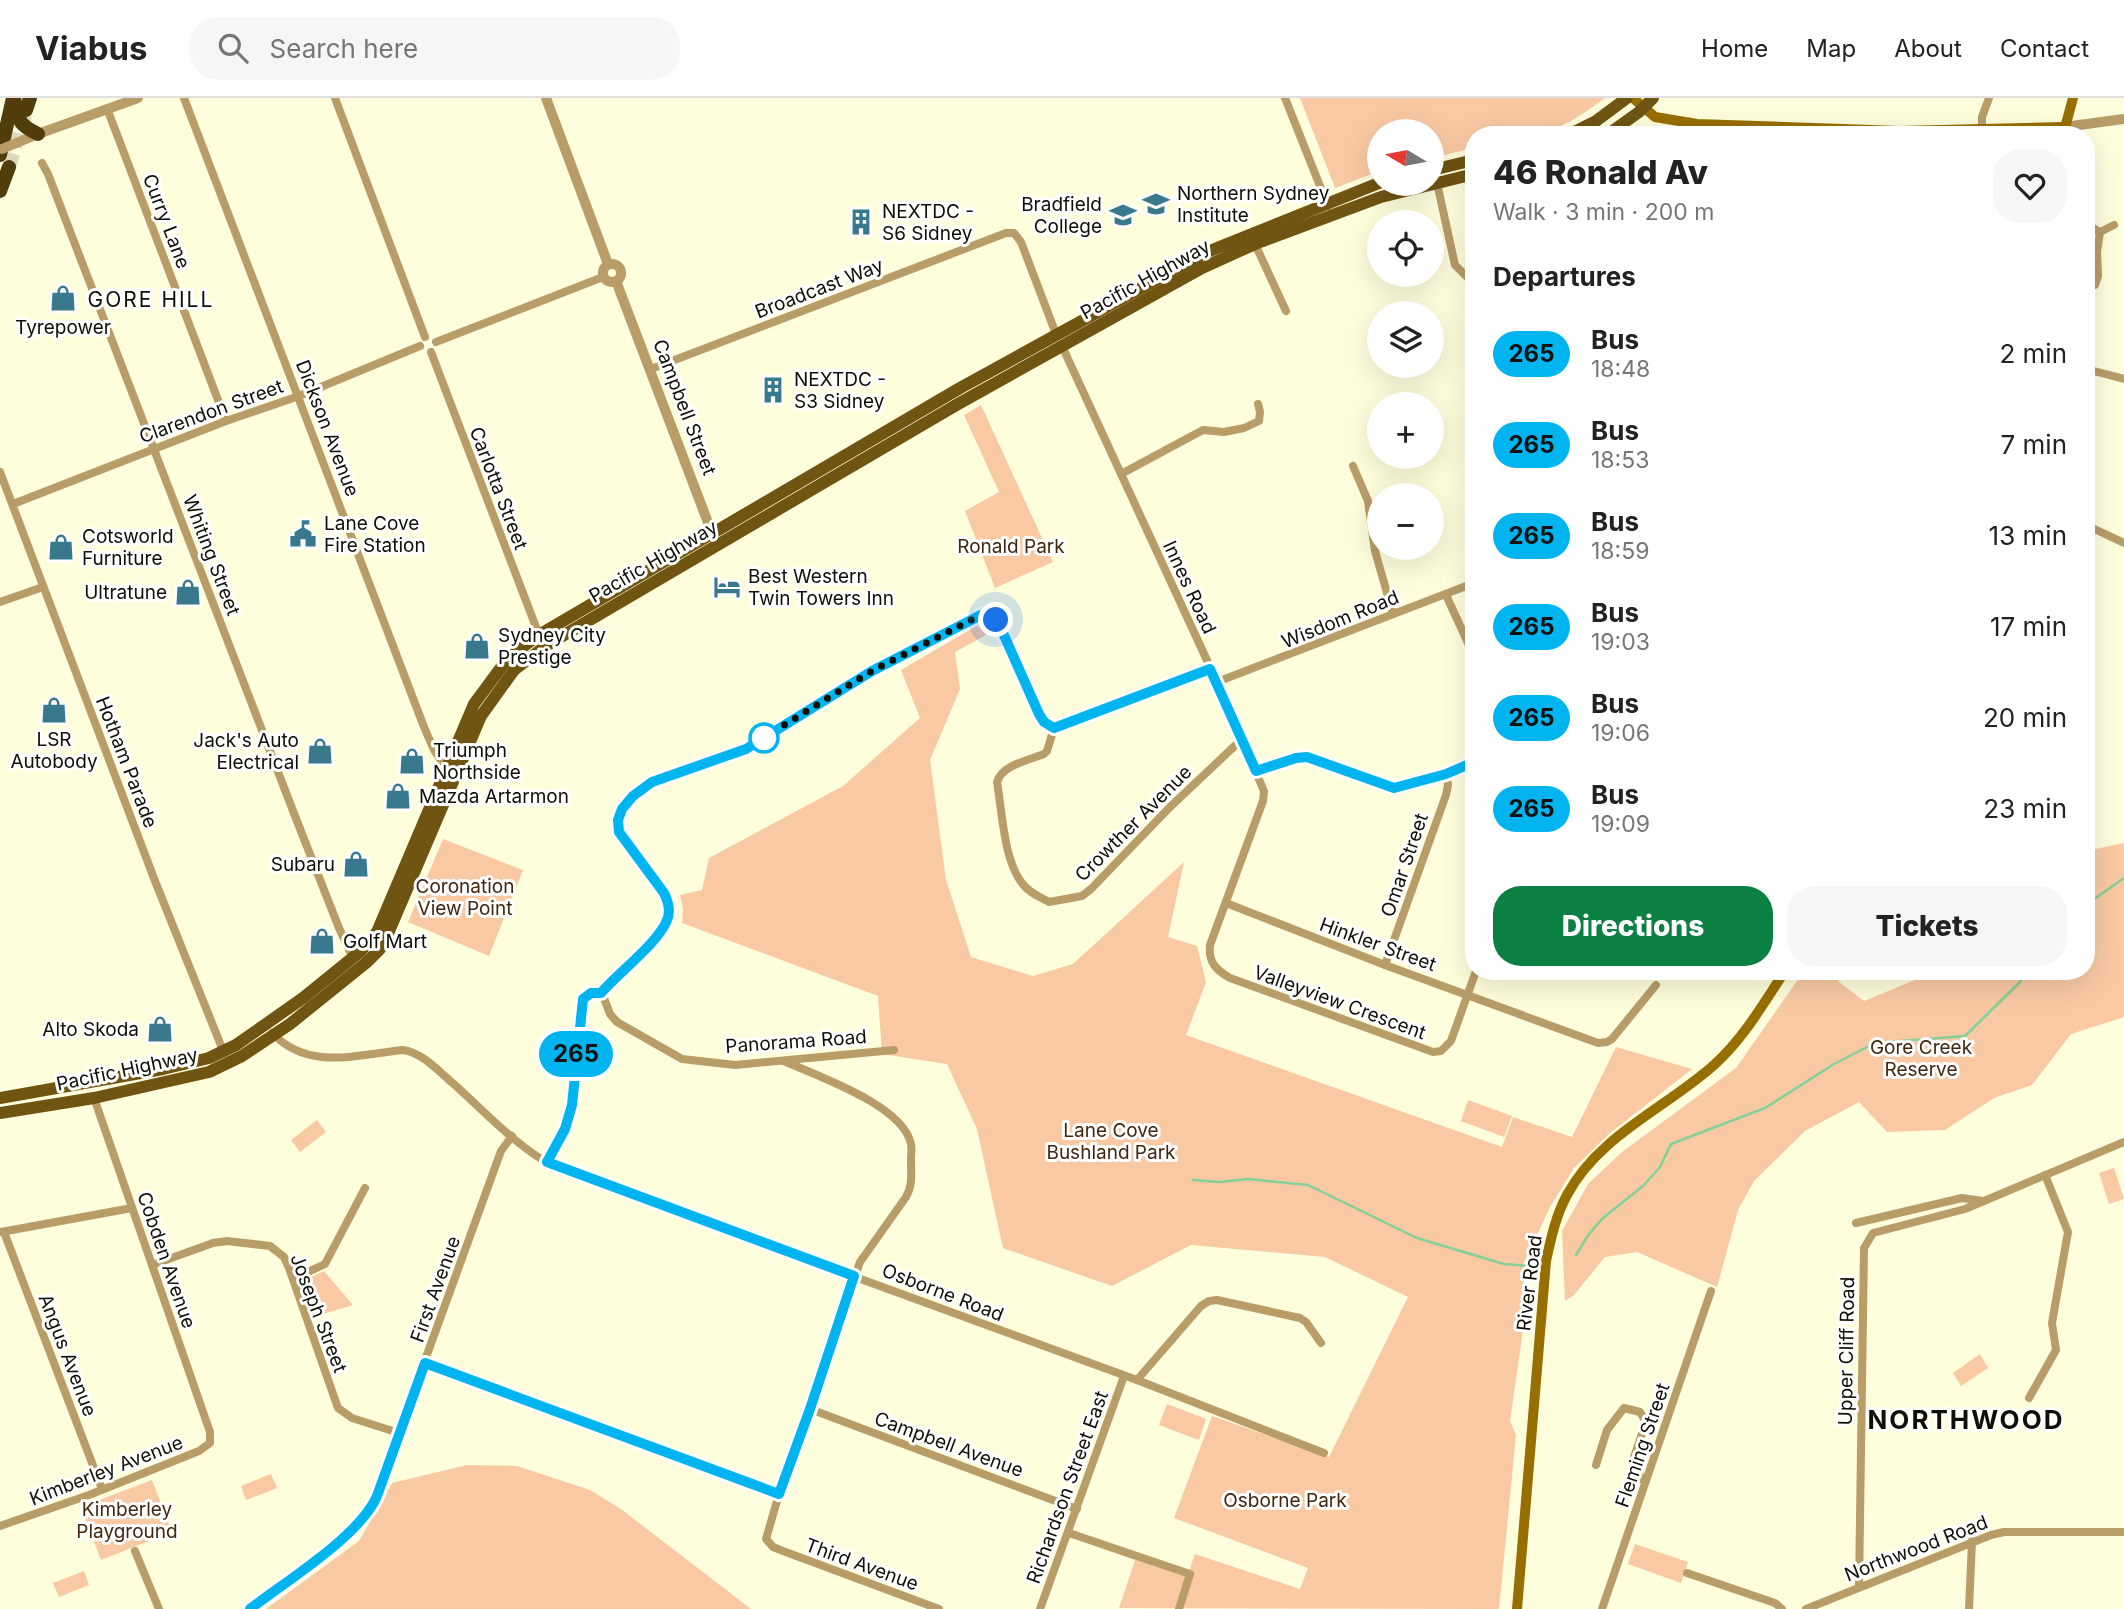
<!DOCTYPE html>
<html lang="en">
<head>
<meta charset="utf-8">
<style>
	:root { --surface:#fff; --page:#f6f6f6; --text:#222; --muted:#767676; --line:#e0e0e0; --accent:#0b8043 }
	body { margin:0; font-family:Inter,sans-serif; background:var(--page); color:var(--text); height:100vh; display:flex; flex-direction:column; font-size:26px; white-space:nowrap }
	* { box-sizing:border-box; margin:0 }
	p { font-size:23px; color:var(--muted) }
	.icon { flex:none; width:38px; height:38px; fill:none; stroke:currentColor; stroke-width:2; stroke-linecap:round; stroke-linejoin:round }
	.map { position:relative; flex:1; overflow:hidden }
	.details { position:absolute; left:1465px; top:28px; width:630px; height:854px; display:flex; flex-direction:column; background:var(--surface); border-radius:28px; box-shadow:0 7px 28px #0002 }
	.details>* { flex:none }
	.badge { padding:0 14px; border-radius:23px; font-size:24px; line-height:46px }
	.needle { width:46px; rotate:280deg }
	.tools { position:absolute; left:1367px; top:21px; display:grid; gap:14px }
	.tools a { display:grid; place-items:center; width:77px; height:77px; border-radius:50%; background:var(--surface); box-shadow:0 7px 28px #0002; font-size:35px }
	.you { position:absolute; width:35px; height:35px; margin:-18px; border:5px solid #fff; border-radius:50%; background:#1a73e8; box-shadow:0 0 0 10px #1a73e833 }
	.map>.badge { position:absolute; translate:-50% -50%; box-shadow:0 0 0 4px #fff }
	h2 { padding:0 28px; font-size:26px; line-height:63px }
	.round { display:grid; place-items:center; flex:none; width:74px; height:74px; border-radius:28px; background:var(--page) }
	.summary { display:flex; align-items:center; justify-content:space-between; height:119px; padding:0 28px }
	h1 { font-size:33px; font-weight:800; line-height:52px }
	.cta { display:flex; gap:14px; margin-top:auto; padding:14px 28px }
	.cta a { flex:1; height:80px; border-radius:28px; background:var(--accent); color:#fff; font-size:28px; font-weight:800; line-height:80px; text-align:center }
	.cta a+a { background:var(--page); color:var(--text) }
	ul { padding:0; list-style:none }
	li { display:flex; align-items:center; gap:21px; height:91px; padding:0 28px }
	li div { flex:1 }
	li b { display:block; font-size:26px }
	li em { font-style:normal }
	li .badge { min-width:77px; font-weight:700; text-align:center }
	header { display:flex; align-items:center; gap:42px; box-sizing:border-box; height:98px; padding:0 35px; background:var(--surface); border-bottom:2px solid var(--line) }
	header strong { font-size:33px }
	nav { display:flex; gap:38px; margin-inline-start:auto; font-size:24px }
	.search { width:490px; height:63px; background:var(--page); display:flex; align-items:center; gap:18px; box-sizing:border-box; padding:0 24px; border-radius:28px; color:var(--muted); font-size:26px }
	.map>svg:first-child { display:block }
	.green { fill:#f9c9a3 }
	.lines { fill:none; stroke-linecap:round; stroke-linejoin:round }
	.stream { stroke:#83d098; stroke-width:2.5 }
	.motorway-tunnel { stroke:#dad9bc; stroke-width:14; stroke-dasharray:14 7; stroke-linecap:butt }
	.minor { stroke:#b89d69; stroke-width:8 }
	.tertiary { stroke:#b89d69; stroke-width:10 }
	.secondary { stroke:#976f01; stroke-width:10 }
	.primary { stroke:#705412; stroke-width:12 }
	.motorway { stroke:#513c0c; stroke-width:14 }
	.tertiary-bridge { stroke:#b89d69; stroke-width:10 }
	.motorway-bridge { stroke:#513c0c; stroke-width:14 }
	.line-casing { stroke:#fff; stroke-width:16 }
	.line { stroke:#00b5ef; stroke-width:10 }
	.walk { stroke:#0f0f05; stroke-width:7; stroke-dasharray:0 12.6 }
	.stop-dot { fill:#fff; stroke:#00b5ef; stroke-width:3.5 }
	.labels { text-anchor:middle; stroke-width:6; stroke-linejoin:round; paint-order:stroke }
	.poi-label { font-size:19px; fill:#0f0f05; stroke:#fff; text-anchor:start }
	.street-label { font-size:19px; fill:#0f0f05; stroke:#fff }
	.park-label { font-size:19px; fill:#42260d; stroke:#fff }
	.neighbourhood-label { font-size:21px; letter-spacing:2px; fill:#0f0f05; stroke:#fff }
	.district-label { font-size:26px; font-weight:bold; letter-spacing:2px; fill:#0f0f05; stroke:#fff }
</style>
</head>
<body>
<header>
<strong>Viabus</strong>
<div class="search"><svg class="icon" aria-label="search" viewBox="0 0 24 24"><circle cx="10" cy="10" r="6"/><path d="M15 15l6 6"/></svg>Search here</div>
<nav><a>Home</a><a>Map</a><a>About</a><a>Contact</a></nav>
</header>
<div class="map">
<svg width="2124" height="1511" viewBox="0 0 2124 1511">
	<rect width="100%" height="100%" fill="#fefddc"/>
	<g class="green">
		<path d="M 1300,0 L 1605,0 C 1584,16 1557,34 1530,37 C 1512,39 1492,37 1474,37 L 1473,50 L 1432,60 L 1432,33 L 1379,33 L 1379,73 L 1335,90 Z"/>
		<polygon points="981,307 1053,464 995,490 965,413 999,394 964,317"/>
		<polygon points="978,527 981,527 986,537 955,554 960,591 930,662 946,782 971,859 1033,878 1073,866 1184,764 1168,839 1197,848 1206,884 1186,937 1502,1049 1513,1019 1572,1039 1616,949 1692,971 1610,1035 1574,1070 1550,1109 1523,1167 1525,1200 1523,1232 1510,1323 1516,1337 1499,1511 1119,1510 1135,1462 1076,1441 1189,1473 1195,1456 1300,1491 1308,1470 1174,1420 1212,1318 1329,1359 1408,1199 1325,1159 1191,1147 1112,1188 1003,1150 977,1031 947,966 882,956 878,898 682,825 683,811 680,797 702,792 709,760 843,688 920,620 901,572"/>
		<polygon points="443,741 523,772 489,858 408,824"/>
		<polygon points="2124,745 2124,919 2071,936 2032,987 1994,1000 1945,1032 1887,1034 1859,1004 1805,1033 1754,1083 1738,1112 1717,1189 1637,1154 1605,1159 1574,1197 1565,1203 1562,1133 1588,1086 1622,1054 1736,970 1804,873 1835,873 1839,884 1864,903 1937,873 2086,873 2086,753"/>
		<polygon points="1468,1002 1512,1018 1504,1039 1461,1023"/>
		<polygon points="317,1022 326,1034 300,1054 291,1042"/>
		<polygon points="2114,1070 2124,1101 2109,1106 2099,1075"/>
		<polygon points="324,1173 353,1207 310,1220 300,1188 304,1182"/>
		<polygon points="1980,1256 1988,1270 1961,1288 1953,1275"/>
		<polygon points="1167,1306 1206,1321 1199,1342 1159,1327"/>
		<polygon points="467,1367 517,1368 590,1392 621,1411 751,1511 266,1511 359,1443 392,1385"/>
		<polygon points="271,1376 277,1390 246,1402 241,1388"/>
		<polygon points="152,1382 172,1434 101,1462 81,1409"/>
		<polygon points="1635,1446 1688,1464 1681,1485 1628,1466"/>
		<polygon points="84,1473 89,1487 59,1499 53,1485"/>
	</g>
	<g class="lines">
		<g class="stream">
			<polyline points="2086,807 2124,780"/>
			<polyline points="1193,1082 1220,1084 1248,1081 1308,1087 1417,1140 1504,1166 1528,1168"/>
			<polyline points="1576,1157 1589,1136 1603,1120 1643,1088 1660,1069 1671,1046 1765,1010 1834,966 1875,945 1965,938 2019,885 2028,873"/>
		</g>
		<polyline class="motorway-tunnel" points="9,69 25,17"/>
		<g class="minor">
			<polyline points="184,0 424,629 434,652 446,670"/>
			<polyline points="335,0 425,239"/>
			<polyline points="1285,0 1328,108"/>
			<polyline points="108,13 226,323"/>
			<polyline points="1982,31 1982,19 1989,0"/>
			<polyline points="42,65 48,76 295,718 339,830 353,860"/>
			<polyline points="1437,85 1455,167 1470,182 1474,203"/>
			<polyline points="2086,126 2100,134 2114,127"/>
			<polyline points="1255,146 1286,213"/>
			<polyline points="2086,188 2095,187 2098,178 2097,154 2100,134"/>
			<polyline points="436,244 603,179"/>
			<path d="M 1062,248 L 1217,584 L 1264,693 L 1263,703 L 1210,847 C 1208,864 1216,872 1230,880 L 1433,954 L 1441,953 L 1451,943 L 1476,873"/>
			<polyline points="431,254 539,537"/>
			<polyline points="651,271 1006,135 1014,135 1021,144 1056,236"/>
			<polyline points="2086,271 2124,281"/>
			<polyline points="1353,368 1368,403 1375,453 1393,516"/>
			<polyline points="0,374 155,783 224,955"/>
			<polyline points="1121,376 1203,332 1224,334 1244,330 1259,323 1260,314 1258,306"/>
			<polyline points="13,406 226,323 299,298 420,248"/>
			<polyline points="2086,427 2124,445"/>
			<polyline points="1446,497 1474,558"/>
			<polyline points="0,504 43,489"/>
			<polyline points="1217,584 1474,485"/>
			<path d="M 1054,630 L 1047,653 L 1044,656 C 1029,662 1002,667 997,684 C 1002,713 1004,763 1022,785 C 1028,794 1040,799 1049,804 L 1082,798 L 1091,791 L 1169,710 L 1242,641"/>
			<path d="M 1256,673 L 1307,659 L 1394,690 C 1421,688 1449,675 1474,664"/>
			<polyline points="1226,805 1385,867 1598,945 1607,944 1612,941 1656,887"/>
			<polyline points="1385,867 1446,697 1448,687 1446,676"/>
			<polyline points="602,895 610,916 617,924 682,961 735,967 894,952"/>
			<path d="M 272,935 C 309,973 355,957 403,952 C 424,955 440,975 456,988 C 487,1016 519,1051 557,1070 L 1137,1282 L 1324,1355"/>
			<path d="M 784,963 C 817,978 903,1007 911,1046 C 912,1051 911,1057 911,1062 C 911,1076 913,1087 906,1099 L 860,1164 L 779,1396 L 766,1441 L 773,1449 L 783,1453 L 939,1511"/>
			<path d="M 546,1064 L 565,1031 L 572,1007 L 583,901 L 591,895 L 602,895 C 618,875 659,844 667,822 C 671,813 668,803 664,795 L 619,734 L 618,722 L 622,711 L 645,688 L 670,676 L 746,651 L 872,573 L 981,517 L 988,517 L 999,526 L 1039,616 L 1044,624 L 1054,630 L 1210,571"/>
			<polyline points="1856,1125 1962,1100 1983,1103"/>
			<polyline points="1,1134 132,1110"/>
			<polyline points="4,1134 102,1391"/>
			<polyline points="152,1167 213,1145 227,1143 270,1148 284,1159 289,1170 338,1310 352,1320 399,1335"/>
			<polyline points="293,1181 325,1166 365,1090"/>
			<polyline points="425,1265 779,1396"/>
			<polyline points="1137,1282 1201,1208 1209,1203 1217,1202 1300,1220 1306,1224 1321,1245"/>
			<polyline points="2029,1300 2056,1252 2052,1225 2068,1134 2045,1077"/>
			<polyline points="810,1311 1077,1411"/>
			<polyline points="1596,1367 1607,1332 1624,1310 1640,1314 1646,1324 1634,1359 1641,1381 1646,1383"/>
			<polyline points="0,1428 89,1397 199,1353 210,1345 210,1334 94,1000"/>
			<polyline points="1069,1435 1190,1476 1179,1511"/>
			<polyline points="135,1453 159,1511"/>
			<polyline points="1687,1475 1775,1505 1782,1511"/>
			<polyline points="1859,1489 1864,1150 1873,1135 1965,1111 2124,1044"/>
			<polyline points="250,1511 351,1434 372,1408 501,1053 512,1038"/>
			<polyline points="1040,1511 1124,1278"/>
			<polyline points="1602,1511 1711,1193"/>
			<polyline points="1806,1511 1991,1437 2004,1434 2124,1434"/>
			<polyline points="1969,1511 1972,1443"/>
		</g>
		<g class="tertiary">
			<polyline points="546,0 608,166"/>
			<polyline points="2064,29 2124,21"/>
			<polyline points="38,36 138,0"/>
			<circle cx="612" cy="175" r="9"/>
			<polyline points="616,183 712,435"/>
		</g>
		<g class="secondary">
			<polyline points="1633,0 1655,19 1697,26 1899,33 2064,29"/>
			<polyline points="2063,37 2073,0"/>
			<path d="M 1517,1511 L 1546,1163 C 1551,1140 1556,1117 1567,1097 C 1598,1038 1666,1010 1714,967 C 1744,940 1763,906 1785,873"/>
		</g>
		<g class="primary">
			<polyline points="1568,37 1596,23 1627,0"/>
			<polyline points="1607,37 1639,14 1653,0"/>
			<polyline points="1432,72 1474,62"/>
			<polyline points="0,1000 163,971 209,960 236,947 303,900 361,853 377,834 474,606 508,560 539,537 960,290 1207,154 1379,85"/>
			<polyline points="0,1015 94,1000 209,974 242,958 290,926 367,864 380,851 387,838 481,618 514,572 547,547 958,306 1202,170 1255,146 1381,99 1474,76"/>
		</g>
		<g class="motorway">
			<polyline points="26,12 30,0"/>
			<polyline points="0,57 13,0"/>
			<polyline points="0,93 9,69"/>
		</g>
		<polyline class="tertiary-bridge" points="2,51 38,36"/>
		<path class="motorway-bridge" d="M 14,0 C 19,22 17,26 38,36"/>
	</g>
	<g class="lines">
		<g class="line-casing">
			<path id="line" d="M 250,1511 C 286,1483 360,1438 377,1398 L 425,1265 L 779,1396 L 810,1311 L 854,1178 L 547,1064 L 565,1031 L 572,1007 L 583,901 L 591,895 L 601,895 C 618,875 659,844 667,822 C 671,813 668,803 664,795 L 619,734 L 618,722 L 622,711 L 633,698 L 652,684 L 746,651 L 872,573 L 981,517 L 988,517 L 999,526 L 1039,616 L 1044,624 L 1054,630 L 1210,571 L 1256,673 L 1296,660 L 1307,659 L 1394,690 L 1446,676 L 1474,664"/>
		</g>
		<use href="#line" class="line"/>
		<polyline class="walk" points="764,640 758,643 872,573 981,517 988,517 996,522"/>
	</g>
	<defs>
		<g id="university-bare" transform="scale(2.1)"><path d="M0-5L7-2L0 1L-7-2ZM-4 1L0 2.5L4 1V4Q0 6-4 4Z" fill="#39798d" stroke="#fff" stroke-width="2.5" paint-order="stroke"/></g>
		<g id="school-bare" transform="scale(2.1)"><path d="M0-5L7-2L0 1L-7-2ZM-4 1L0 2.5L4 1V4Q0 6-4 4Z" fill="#39798d" stroke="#fff" stroke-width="2.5" paint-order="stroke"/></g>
		<g id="building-bare" transform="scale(2.1)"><path d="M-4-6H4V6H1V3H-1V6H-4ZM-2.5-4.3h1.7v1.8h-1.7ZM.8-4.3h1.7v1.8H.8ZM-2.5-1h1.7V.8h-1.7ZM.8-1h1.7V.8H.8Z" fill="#39798d" stroke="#fff" stroke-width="2.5" paint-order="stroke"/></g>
		<g id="shop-bare" transform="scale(2.1)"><path d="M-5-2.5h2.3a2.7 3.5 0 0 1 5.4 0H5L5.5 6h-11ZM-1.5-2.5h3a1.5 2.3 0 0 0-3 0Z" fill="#39798d" stroke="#fff" stroke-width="2.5" paint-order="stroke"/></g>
		<g id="civic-bare" transform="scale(2.1)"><path d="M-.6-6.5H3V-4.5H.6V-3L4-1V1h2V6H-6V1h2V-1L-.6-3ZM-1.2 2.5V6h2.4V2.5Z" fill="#39798d" stroke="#fff" stroke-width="2.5" paint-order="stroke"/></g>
		<g id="hotel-bare" transform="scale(2.1)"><path d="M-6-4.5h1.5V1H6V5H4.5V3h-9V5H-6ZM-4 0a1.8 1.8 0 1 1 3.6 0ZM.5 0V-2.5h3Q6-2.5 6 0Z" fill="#39798d" stroke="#fff" stroke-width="2.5" paint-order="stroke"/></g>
	</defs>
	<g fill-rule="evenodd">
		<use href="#university-bare" x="1156" y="106"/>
		<use href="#school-bare" x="1123" y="117"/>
		<use href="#building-bare" x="861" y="124"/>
		<use href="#shop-bare" x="63" y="200"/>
		<use href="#building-bare" x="773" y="292"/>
		<use href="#civic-bare" x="303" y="436"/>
		<use href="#shop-bare" x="61" y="449"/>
		<use href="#hotel-bare" x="727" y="489"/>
		<use href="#shop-bare" x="188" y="494"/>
		<use href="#shop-bare" x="477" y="548"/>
		<use href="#shop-bare" x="54" y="612"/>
		<use href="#shop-bare" x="320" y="653"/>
		<use href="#shop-bare" x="412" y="663"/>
		<use href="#shop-bare" x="398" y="698"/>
		<use href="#shop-bare" x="356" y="766"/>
		<use href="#shop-bare" x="322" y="843"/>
		<use href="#shop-bare" x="160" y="931"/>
	</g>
	<circle class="stop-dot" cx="764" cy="640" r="14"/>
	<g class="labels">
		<g class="poi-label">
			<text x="1177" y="102">Northern Sydney<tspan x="1177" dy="22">Institute</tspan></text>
			<text x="1102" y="113" text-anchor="end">Bradfield<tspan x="1102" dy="22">College</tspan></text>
			<text x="882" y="120">NEXTDC -<tspan x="882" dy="22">S6 Sidney</tspan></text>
			<text x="63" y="236" text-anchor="middle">Tyrepower</text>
			<text x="794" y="288">NEXTDC -<tspan x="794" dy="22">S3 Sidney</tspan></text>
			<text x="324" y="432">Lane Cove<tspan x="324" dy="22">Fire Station</tspan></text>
			<text x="82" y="445">Cotsworld<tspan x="82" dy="22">Furniture</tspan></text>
			<text x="748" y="485">Best Western<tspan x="748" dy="22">Twin Towers Inn</tspan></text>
			<text x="167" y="501" text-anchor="end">Ultratune</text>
			<text x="498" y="544">Sydney City<tspan x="498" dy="22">Prestige</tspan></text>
			<text x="54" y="648" text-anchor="middle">LSR<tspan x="54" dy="22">Autobody</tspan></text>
			<text x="299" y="649" text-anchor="end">Jack's Auto<tspan x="299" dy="22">Electrical</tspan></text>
			<text x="433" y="659">Triumph<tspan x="433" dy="22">Northside</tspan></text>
			<text x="419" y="705">Mazda Artarmon</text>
			<text x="335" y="773" text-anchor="end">Subaru</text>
			<text x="343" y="850">Golf Mart</text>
			<text x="139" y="938" text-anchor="end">Alto Skoda</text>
		</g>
		<g class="street-label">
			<text transform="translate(167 123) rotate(69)" y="7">Curry Lane</text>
			<text transform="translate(1145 181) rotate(-29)" y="7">Pacific Highway</text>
			<text transform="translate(819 190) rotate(-21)" y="7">Broadcast Way</text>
			<text transform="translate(685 309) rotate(69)" y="7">Campbell Street</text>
			<text transform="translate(211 313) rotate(-20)" y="7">Clarendon Street</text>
			<text transform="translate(328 330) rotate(69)" y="7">Dickson Avenue</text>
			<text transform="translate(499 390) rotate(69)" y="7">Carlotta Street</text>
			<text transform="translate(212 457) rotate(69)" y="7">Whiting Street</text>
			<text transform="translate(653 463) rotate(-30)" y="7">Pacific Highway</text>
			<text transform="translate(1190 489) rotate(65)" y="7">Innes Road</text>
			<text transform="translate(1340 521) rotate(-22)" y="7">Wisdom Road</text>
			<text transform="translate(127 664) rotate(69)" y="7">Hotham Parade</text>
			<text transform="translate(1133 725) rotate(-45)" y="7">Crowther Avenue</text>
			<text transform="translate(1404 767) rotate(-71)" y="7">Omar Street</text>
			<text transform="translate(1378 846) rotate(20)" y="7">Hinkler Street</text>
			<text transform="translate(1340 904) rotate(20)" y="7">Valleyview Crescent</text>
			<text transform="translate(796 943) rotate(-4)" y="7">Panorama Road</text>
			<text transform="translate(127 971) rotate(-12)" y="7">Pacific Highway</text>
			<text transform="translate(167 1162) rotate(71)" y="7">Cobden Avenue</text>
			<text transform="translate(1529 1185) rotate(-83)" y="7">River Road</text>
			<text transform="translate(435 1191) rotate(-70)" y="7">First Avenue</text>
			<text transform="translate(943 1194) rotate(21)" y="7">Osborne Road</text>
			<text transform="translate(319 1215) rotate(69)" y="7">Joseph Street</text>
			<text transform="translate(1846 1253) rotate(-89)" y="7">Upper Cliff Road</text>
			<text transform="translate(68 1257) rotate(69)" y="7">Angus Avenue</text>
			<text transform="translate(949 1346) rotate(20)" y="7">Campbell Avenue</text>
			<text transform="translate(1642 1347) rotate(-71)" y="7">Fleming Street</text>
			<text transform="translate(106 1372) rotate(-21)" y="7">Kimberley Avenue</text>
			<text transform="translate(1067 1389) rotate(-70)" y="7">Richardson Street East</text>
			<text transform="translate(1916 1450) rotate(-21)" y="7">Northwood Road</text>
			<text transform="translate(862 1466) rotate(20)" y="7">Third Avenue</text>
		</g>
		<g class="park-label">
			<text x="1011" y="455">Ronald Park</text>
			<text x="465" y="795">Coronation<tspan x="465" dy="22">View Point</tspan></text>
			<text x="1921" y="956">Gore Creek<tspan x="1921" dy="22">Reserve</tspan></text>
			<text x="1111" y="1039">Lane Cove<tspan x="1111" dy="22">Bushland Park</tspan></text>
			<text x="1285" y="1409">Osborne Park</text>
			<text x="127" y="1418">Kimberley<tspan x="127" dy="22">Playground</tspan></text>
		</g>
		<g class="neighbourhood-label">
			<text x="151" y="209">GORE HILL</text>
		</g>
		<g class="district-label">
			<text x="1966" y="1331">NORTHWOOD</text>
		</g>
	</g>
</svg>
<div class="tools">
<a><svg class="needle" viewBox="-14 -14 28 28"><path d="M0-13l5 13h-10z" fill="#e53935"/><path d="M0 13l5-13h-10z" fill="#767676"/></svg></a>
<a><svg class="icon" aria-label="locate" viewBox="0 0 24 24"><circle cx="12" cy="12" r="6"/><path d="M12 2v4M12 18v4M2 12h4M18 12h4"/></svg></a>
<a><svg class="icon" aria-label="layers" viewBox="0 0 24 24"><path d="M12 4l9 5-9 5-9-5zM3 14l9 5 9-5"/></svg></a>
<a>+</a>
<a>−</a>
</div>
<div class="you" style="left:996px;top:522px"></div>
<b class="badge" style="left:576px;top:956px;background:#00b5ef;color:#111">265</b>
<section class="details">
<div class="summary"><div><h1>46 Ronald Av</h1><p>Walk · 3 min · 200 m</p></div><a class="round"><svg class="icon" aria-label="heart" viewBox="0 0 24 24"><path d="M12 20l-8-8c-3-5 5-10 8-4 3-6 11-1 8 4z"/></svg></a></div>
<h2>Departures</h2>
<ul>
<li><span class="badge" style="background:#00b5ef;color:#111">265</span><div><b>Bus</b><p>18:48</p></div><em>2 min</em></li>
<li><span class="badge" style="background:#00b5ef;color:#111">265</span><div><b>Bus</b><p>18:53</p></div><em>7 min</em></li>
<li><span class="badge" style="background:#00b5ef;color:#111">265</span><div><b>Bus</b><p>18:59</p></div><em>13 min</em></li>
<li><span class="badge" style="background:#00b5ef;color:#111">265</span><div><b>Bus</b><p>19:03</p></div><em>17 min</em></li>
<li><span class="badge" style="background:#00b5ef;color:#111">265</span><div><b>Bus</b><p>19:06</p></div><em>20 min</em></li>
<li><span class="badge" style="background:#00b5ef;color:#111">265</span><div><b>Bus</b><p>19:09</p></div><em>23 min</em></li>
</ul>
<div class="cta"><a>Directions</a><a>Tickets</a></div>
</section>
</div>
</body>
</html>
